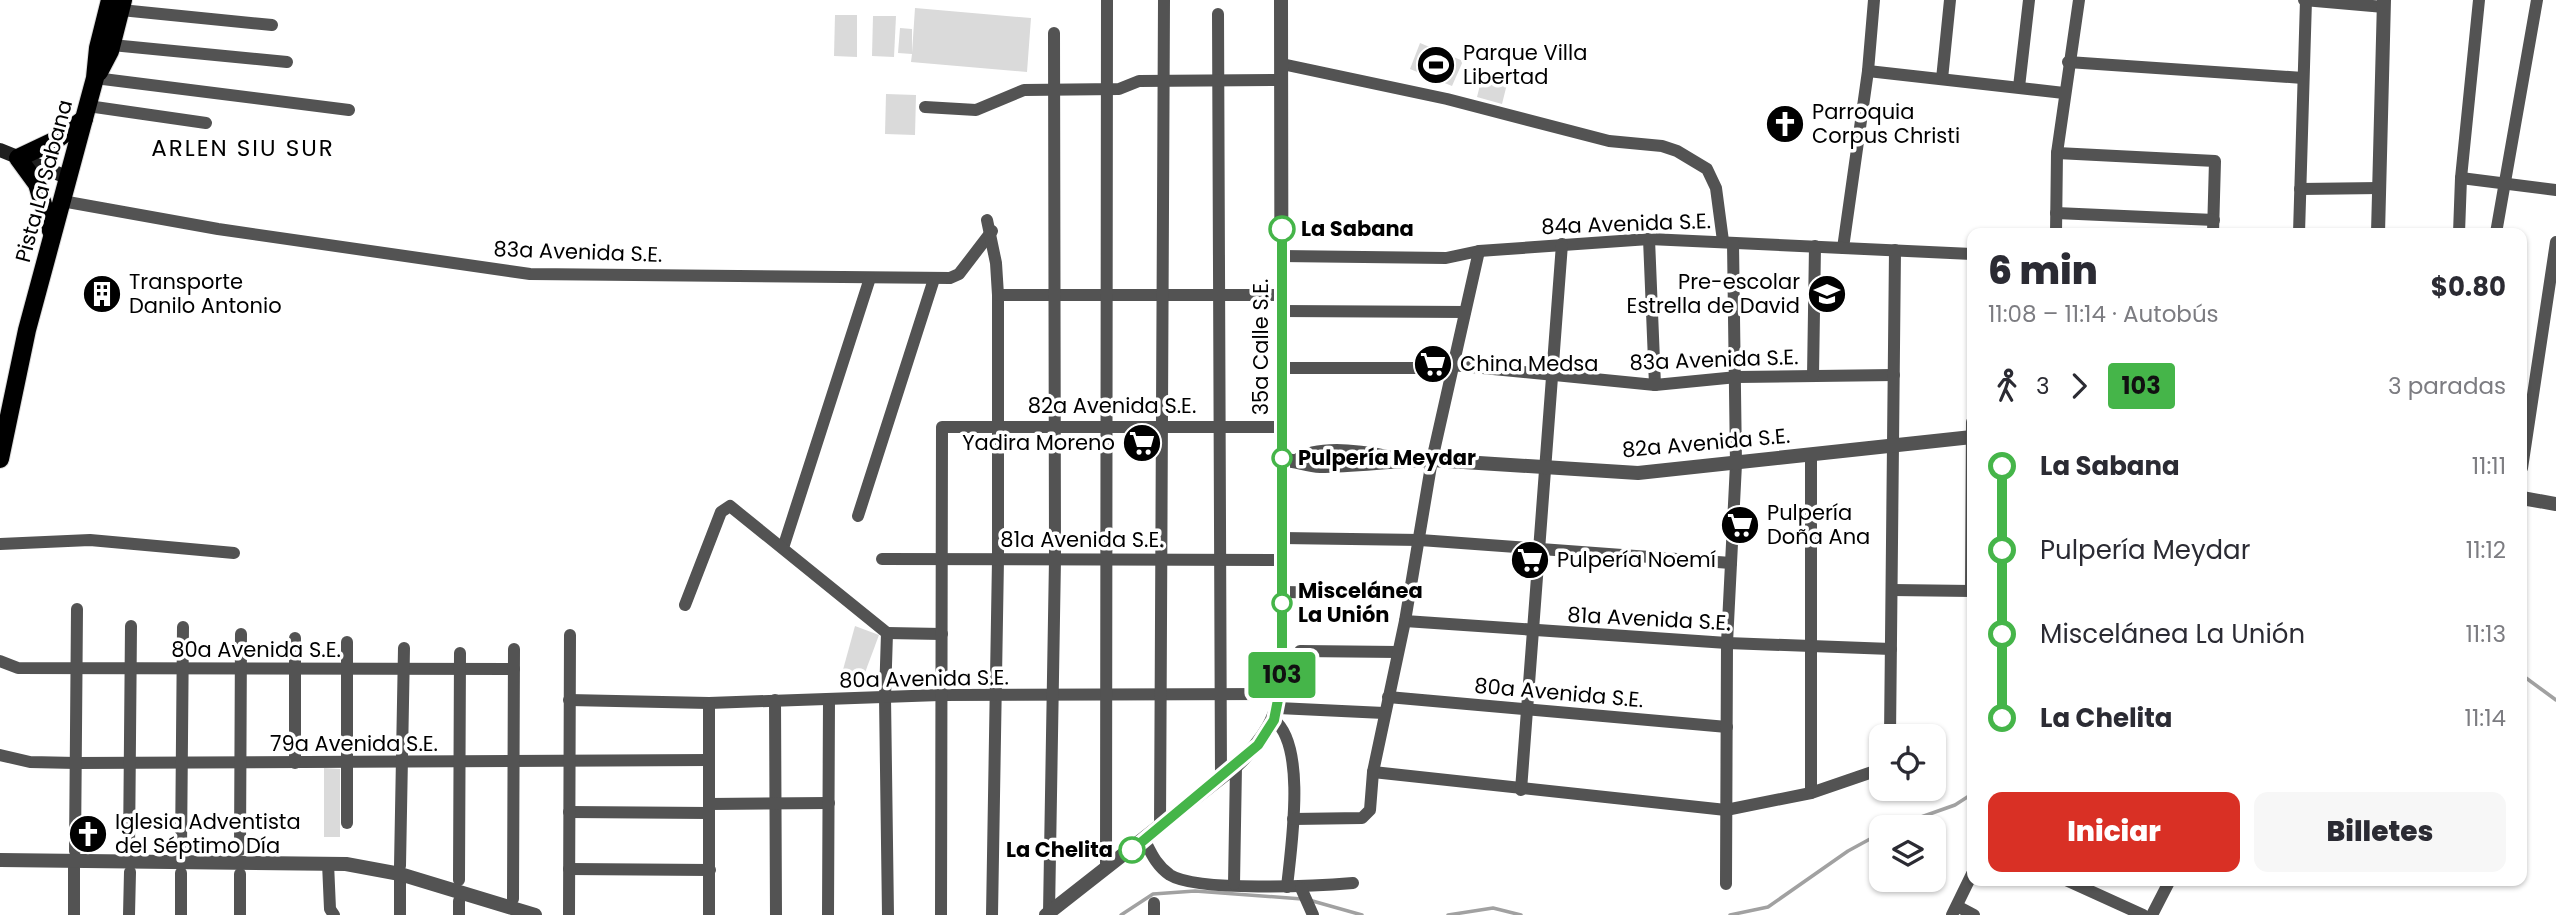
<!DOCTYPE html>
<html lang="es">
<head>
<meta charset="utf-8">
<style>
	:root { --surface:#fff; --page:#f7f7f7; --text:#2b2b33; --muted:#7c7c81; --accent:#d93025 }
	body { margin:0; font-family:Poppins,sans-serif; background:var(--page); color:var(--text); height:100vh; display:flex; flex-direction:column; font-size:26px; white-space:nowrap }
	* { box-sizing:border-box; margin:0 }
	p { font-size:23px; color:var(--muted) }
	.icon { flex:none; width:38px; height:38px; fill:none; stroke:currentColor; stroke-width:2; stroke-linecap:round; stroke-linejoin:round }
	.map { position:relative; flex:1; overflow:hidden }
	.side { position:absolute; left:1967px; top:228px; width:560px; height:658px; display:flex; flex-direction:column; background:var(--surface); border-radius:14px; box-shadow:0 2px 5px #0004 }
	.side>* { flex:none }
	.badge { padding:0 14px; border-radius:5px; font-size:24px; line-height:46px }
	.controls { position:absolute; left:1869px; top:724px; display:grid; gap:14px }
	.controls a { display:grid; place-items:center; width:77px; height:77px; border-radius:14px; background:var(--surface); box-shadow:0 2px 5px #0004; font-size:35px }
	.map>.badge { position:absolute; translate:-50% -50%; box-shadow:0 0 0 4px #fff }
	.legs { display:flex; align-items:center; gap:10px; height:77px; padding:0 21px; font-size:23px }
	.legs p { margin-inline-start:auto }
	.overview { display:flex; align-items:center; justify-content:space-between; height:119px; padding:0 21px }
	h1 { font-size:38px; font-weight:800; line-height:52px }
	.button { display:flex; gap:14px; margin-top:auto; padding:14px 21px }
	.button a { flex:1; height:80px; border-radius:14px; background:var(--accent); color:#fff; font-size:28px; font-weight:800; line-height:80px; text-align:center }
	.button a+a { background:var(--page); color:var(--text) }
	ul { padding:0 21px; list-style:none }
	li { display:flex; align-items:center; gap:24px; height:84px; font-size:26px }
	li i { display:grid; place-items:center; width:10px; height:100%; margin:0 9px; background:currentColor }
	li i::after { content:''; width:18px; height:18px; margin:-9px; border:5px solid; border-radius:50%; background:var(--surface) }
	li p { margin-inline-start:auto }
	li:first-child i { background:linear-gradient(#0000 50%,currentColor 0) }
	li:last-child i { background:linear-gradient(currentColor 50%,#0000 0) }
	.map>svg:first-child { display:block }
	.green { fill:#dadada }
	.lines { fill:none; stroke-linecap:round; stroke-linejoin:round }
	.stream { stroke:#a1a1a1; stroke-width:3.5 }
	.primary-casing { stroke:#dbdbdb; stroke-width:20 }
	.minor { stroke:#535353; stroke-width:12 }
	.tertiary { stroke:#535353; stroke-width:14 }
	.secondary { stroke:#202020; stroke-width:14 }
	.primary { stroke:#000; stroke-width:18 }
	.line-1-casing { stroke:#fff; stroke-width:16 }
	.line-1 { stroke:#45b549; stroke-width:10 }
	.stop-1-dot { fill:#fff; stroke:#45b549; stroke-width:3.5 }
	.labels { text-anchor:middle; stroke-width:7; stroke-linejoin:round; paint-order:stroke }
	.poi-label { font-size:21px; fill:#000; stroke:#fff; text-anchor:start }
	.street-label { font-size:21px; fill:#000; stroke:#fff }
	.stop-label { font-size:21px; font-weight:bold; fill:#000; stroke:#fff; text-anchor:start }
	.neighbourhood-label { font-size:23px; letter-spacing:2px; fill:#000; stroke:#fff }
</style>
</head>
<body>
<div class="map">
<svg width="2556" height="915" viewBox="0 0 2556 915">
	<rect width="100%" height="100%" fill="#fff"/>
	<g class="green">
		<polygon points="915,8 1031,18 1027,72 911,62 912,54 898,53 900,28 912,29 912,53"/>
		<polygon points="835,15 857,15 857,57 834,56"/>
		<polygon points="873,16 896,16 894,57 872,56"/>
		<polygon points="1420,43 1463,61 1452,86 1410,69"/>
		<polygon points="1483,73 1508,80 1502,104 1477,97"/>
		<polygon points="886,94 916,95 915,135 885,134"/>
		<polygon points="855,626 879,635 863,678 841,677"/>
		<polygon points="324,768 340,769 340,837 324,837"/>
	</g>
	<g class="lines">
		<g class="stream">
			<polyline points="2522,675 2556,700"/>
			<polyline points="1890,828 1955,805 1972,794"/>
			<polyline points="1309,900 1362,915"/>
			<polyline points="1121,915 1153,894 1195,891 1302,899"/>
			<polyline points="1448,915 1493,908 1521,915"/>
			<polyline points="1730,915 1768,907 1848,851 1881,833"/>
		</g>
		<g class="primary-casing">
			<g id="primary">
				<polyline points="99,72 110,51 123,0"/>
				<polyline points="51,231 37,184 18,158 56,140 84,119"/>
				<polyline points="0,459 27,330 95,78 98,48 110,0"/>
			</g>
		</g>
		<g class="minor">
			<polyline points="2304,0 2384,7"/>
			<polyline points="121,10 272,25"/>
			<polyline points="1218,14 1221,778"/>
			<polyline points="112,45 287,62"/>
			<polyline points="2068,62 2303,78"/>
			<polyline points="1282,64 1447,99 1609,141 1662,146 1677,151 1707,169 1716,188 1723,241"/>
			<polyline points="1868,71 2064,93"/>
			<polyline points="95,78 349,110"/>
			<polyline points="1942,79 1950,0"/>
			<polyline points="2019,87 2029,0"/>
			<polyline points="88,106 206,123"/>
			<polyline points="925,107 976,110 1024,90 1119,89 1139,81 1282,80"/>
			<polyline points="2057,153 2215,161 2213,233"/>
			<polyline points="2461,178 2556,190"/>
			<polyline points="2300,189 2380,188"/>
			<polyline points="62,201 218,229 530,274 950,278 959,274 992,231"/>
			<polyline points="2056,213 2214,220"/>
			<polyline points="987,220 996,263 998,295 998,559 992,915"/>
			<polyline points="2056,233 2057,153 2079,0"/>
			<polyline points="2299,233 2306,0"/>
			<polyline points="2459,233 2461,178 2479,0"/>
			<polyline points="2496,233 2537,0"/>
			<polyline points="1649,239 1655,385"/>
			<polyline points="1843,248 1868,71 1874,0"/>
			<polyline points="1281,256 1446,258 1479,251 1649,239 1972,254"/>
			<polyline points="998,295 1281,295"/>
			<polyline points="1281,311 1465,312"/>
			<polyline points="1452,365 1655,385 1737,377 1894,375"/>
			<polyline points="1283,368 1434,368"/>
			<polyline points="1813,376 1815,246"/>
			<polyline points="1811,455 1811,793"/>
			<polyline points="2522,468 2556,242"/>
			<polyline points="858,516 934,279"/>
			<polyline points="1282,538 1420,540 1731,563"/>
			<polyline points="0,544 90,540 234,553"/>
			<polyline points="783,548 870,278"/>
			<polyline points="882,559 1282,560"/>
			<polyline points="1892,590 1972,591"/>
			<polyline points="1971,591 1972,422"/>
			<polyline points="1282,592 1410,594"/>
			<polyline points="685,605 721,512 730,506 887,633 885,697 888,915"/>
			<polyline points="1405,621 1727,643 1891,649"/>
			<polyline points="887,633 942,634"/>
			<polyline points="1300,651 1398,652"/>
			<polyline points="0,661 18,668 514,669"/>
			<polyline points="1388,697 1727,727"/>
			<polyline points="569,700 709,703 940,695 1281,694"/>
			<polyline points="775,700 776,915"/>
			<polyline points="1278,708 1384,713"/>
			<path d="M 1274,720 C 1307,746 1291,847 1287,887"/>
			<polyline points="1890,737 1895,250"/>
			<polyline points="0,755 30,762 76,763 709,760"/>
			<polyline points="295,763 295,638"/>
			<polyline points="1373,772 1726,810 1811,793 1881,769"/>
			<polyline points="1521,790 1562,244"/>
			<polyline points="1890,791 1890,789"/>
			<polyline points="709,804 829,803"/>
			<polyline points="569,812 709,813"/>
			<polyline points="1293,819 1362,818 1370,810 1373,772 1405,621 1432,460 1479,251"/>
			<polyline points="347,823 347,642"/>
			<polyline points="1160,827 1164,0"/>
			<path d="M 1145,841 C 1152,855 1157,866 1170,875 C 1197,892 1318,886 1353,883"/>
			<polyline points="240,850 241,634"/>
			<polyline points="75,851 77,609"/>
			<polyline points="129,851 131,626"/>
			<polyline points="181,851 183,627"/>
			<polyline points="328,863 330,909 334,915"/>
			<polyline points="400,866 404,648"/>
			<polyline points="1106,868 1107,0"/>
			<polyline points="569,869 710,870"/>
			<polyline points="400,880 400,915"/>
			<polyline points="459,880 460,653"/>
			<polyline points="2066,880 2143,915"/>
			<polyline points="1234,884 1236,766"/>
			<polyline points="1726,884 1727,643 1736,464 1733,243"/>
			<polyline points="1301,888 1313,915"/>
			<polyline points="513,899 514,649"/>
			<polyline points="1154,903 1154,915"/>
			<polyline points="1957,906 1974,915"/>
			<polyline points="1049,913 1055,559 1054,33"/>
			<polyline points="569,914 570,635"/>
			<polyline points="74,915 74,868"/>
			<polyline points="129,915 130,872"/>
			<polyline points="181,915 181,873"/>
			<polyline points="240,915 240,874"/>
			<polyline points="459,915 459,901"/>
			<polyline points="709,915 709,703"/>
			<polyline points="828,915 829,700"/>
			<polyline points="941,915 942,427 1282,427"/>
			<polyline points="1952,915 1972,874"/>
			<polyline points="2152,915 2170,880"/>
		</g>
		<g class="tertiary">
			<polyline points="2378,233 2384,0"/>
			<path d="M 1282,460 C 1297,460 1306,466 1320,466 C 1358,466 1394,460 1432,460 L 1638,473 L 1972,437"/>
			<path d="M 1298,460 C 1319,444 1375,453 1399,460"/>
			<polyline points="2522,498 2556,504"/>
			<polyline points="0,860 346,864 400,874 535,915"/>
			<path d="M 1046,915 L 1236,766 C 1264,740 1279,717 1282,679 L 1281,0"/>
		</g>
		<polyline class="secondary" points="0,150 69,178"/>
		<use href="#primary" class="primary"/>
	</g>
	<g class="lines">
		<g class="line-1-casing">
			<polyline id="line-1" points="1132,850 1258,745 1274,720 1282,679 1282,229"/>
		</g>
		<use href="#line-1" class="line-1"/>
	</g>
	<defs>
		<g id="stadium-disc" transform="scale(2.0125)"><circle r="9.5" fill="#000" stroke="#fff"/><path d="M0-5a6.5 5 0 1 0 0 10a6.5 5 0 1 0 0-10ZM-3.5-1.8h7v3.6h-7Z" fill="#fff"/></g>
		<g id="church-disc" transform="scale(2.0125)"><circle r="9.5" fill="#000" stroke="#fff"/><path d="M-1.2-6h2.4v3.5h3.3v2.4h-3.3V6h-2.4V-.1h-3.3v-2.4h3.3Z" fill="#fff"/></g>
		<g id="building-disc" transform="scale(2.0125)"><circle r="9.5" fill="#000" stroke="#fff"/><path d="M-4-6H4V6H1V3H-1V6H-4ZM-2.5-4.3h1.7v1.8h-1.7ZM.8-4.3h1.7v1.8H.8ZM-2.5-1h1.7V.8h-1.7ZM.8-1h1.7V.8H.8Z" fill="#fff"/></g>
		<g id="school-disc" transform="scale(2.0125)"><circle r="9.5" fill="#000" stroke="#fff"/><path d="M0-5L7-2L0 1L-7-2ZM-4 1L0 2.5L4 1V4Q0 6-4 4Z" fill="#fff"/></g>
		<g id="supermarket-disc" transform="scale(2.0125)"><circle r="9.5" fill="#000" stroke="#fff"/><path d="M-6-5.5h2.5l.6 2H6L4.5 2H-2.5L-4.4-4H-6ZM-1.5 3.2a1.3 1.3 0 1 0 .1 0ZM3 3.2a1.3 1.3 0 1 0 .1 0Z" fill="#fff"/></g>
	</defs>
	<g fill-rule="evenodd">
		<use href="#stadium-disc" x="1436" y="65"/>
		<use href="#church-disc" x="1785" y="124"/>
		<use href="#building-disc" x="102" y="294"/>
		<use href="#school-disc" x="1827" y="294"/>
		<use href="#supermarket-disc" x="1433" y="364"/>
		<use href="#supermarket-disc" x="1142" y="443"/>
		<use href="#supermarket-disc" x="1740" y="525"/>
		<use href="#supermarket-disc" x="1530" y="560"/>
		<use href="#church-disc" x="88" y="834"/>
	</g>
	<g class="stop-1-dot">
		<circle cx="1282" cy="229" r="12"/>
		<circle cx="1282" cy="458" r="9"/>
		<circle cx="1282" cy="603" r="9"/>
		<circle cx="1132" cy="850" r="12"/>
	</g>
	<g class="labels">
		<g class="poi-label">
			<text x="1463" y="60">Parque Villa<tspan x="1463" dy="24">Libertad</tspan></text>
			<text x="1812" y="119">Parroquia<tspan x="1812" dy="24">Corpus Christi</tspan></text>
			<text x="129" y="289">Transporte<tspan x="129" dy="24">Danilo Antonio</tspan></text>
			<text x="1800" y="289" text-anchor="end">Pre-escolar<tspan x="1800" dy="24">Estrella de David</tspan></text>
			<text x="1460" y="371">China Medsa</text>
			<text x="1115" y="450" text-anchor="end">Yadira Moreno</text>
			<text x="1767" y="520">Pulpería<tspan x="1767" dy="24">Doña Ana</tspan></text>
			<text x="1557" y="567">Pulpería Noemí</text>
			<text x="115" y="829">Iglesia Adventista<tspan x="115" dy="24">del Séptimo Día</tspan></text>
		</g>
		<g class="street-label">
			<text transform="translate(44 181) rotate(-75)" y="7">Pista La Sabana</text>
			<text transform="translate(1626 224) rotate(-2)" y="7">84a Avenida S.E.</text>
			<text transform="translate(578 252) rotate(2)" y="7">83a Avenida S.E.</text>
			<text transform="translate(1261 347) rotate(-90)" y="7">35a Calle S.E.</text>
			<text transform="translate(1714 360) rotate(-2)" y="7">83a Avenida S.E.</text>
			<text x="1112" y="413">82a Avenida S.E.</text>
			<text transform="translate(1706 443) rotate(-5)" y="7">82a Avenida S.E.</text>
			<text x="1082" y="547">81a Avenida S.E.</text>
			<text transform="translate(1649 619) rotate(3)" y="7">81a Avenida S.E.</text>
			<text x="256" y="657">80a Avenida S.E.</text>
			<text transform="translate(924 679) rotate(-1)" y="7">80a Avenida S.E.</text>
			<text transform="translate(1559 693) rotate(5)" y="7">80a Avenida S.E.</text>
			<text x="354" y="751">79a Avenida S.E.</text>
		</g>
		<g class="stop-label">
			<text x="1301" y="236">La Sabana</text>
			<text x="1298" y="465">Pulpería Meydar</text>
			<text x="1298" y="598">Miscelánea<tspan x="1298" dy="24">La Unión</tspan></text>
			<text x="1113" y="857" text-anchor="end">La Chelita</text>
		</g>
		<g class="neighbourhood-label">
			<text x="243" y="156">ARLEN SIU SUR</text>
		</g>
	</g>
</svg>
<div class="controls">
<a><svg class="icon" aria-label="locate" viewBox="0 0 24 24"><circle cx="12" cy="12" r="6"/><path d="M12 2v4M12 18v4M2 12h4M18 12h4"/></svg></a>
<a><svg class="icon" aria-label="layers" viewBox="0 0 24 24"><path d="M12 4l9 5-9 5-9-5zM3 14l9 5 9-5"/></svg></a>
</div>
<b class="badge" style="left:1282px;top:675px;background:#45b549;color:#111">103</b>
<section class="side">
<div class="overview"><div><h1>6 min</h1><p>11:08 – 11:14 · Autobús</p></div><b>$0.80</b></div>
<div class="legs"><svg class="icon" aria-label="walk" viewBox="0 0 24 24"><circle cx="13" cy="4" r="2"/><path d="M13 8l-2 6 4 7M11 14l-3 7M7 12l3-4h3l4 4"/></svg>3<svg class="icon" aria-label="forward" viewBox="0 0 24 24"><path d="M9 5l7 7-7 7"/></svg><b class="badge" style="background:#45b549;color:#111">103</b><p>3 paradas</p></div>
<ul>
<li><i style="color:#45b549"></i><b>La Sabana</b><p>11:11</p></li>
<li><i style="color:#45b549"></i><span>Pulpería Meydar</span><p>11:12</p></li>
<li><i style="color:#45b549"></i><span>Miscelánea La Unión</span><p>11:13</p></li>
<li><i style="color:#45b549"></i><b>La Chelita</b><p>11:14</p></li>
</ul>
<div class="button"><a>Iniciar</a><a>Billetes</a></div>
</section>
</div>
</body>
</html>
